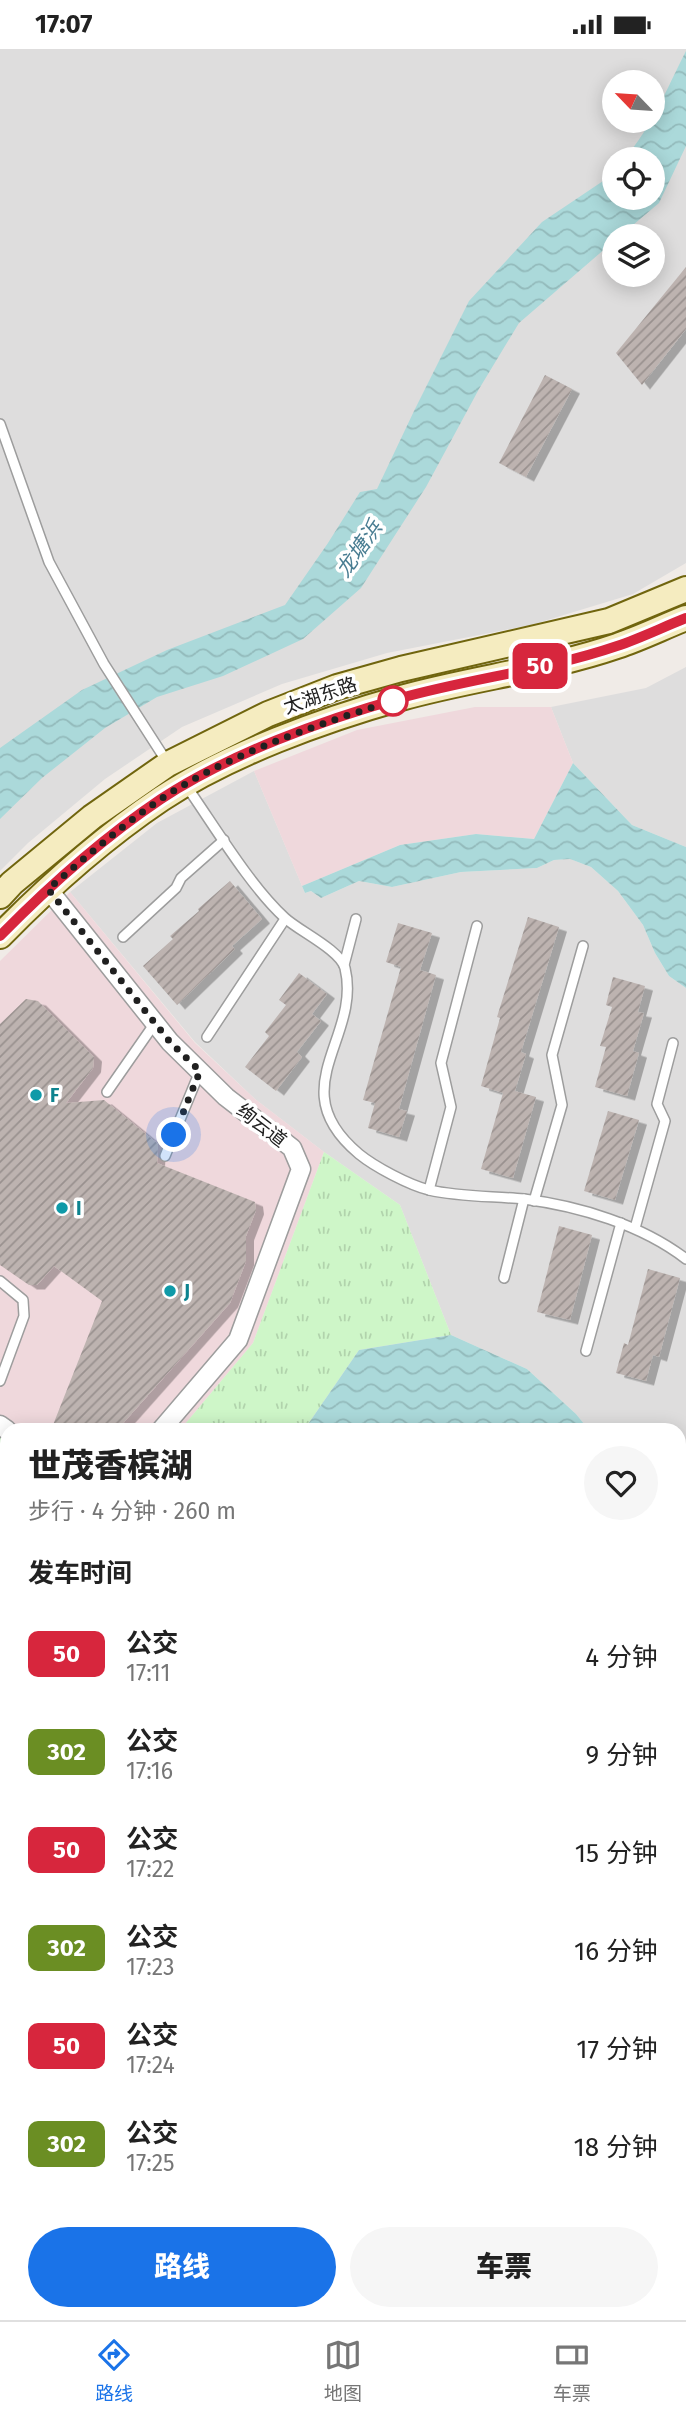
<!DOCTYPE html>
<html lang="zh">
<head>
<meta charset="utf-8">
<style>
	:root { --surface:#fff; --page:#f6f6f6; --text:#222; --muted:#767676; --line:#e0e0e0; --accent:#1a73e8 }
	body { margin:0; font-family:"Fira Sans","Noto Sans SC",sans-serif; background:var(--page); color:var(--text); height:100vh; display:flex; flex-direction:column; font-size:26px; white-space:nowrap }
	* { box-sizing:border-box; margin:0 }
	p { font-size:23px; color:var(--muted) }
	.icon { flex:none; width:38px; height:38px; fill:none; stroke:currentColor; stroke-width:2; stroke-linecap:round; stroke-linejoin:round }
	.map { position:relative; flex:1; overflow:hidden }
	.sheet { position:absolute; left:0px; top:1374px; width:686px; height:898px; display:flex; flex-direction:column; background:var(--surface); border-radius:21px 21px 0 0; box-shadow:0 4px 18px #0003 }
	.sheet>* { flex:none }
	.badge { padding:0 14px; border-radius:10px; font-size:24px; line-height:46px }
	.needle { width:46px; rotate:295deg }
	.controls { position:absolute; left:602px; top:21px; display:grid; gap:14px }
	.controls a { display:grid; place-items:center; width:63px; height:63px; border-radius:50%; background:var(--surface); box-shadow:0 4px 18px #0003; font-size:35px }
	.you { position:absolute; width:35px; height:35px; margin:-18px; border:5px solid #fff; border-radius:50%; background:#1a73e8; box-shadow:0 0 0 10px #1a73e833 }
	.map>.badge { position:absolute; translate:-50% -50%; box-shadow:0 0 0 4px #fff }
	h2 { padding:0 28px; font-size:26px; line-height:63px }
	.round { display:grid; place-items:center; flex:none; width:74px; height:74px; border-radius:37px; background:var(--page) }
	.summary { display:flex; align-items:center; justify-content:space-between; height:119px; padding:0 28px }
	h1 { font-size:33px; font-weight:800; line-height:52px }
	.action { display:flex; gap:14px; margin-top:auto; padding:14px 28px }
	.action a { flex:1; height:80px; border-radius:42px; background:var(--accent); color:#fff; font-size:28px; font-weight:800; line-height:80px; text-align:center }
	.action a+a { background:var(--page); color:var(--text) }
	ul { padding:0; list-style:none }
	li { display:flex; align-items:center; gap:21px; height:98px; padding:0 28px }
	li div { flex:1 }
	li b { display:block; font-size:26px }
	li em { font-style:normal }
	li .badge { min-width:77px; font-weight:700; text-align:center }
	.status { display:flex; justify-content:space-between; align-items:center; height:49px; padding:0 35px; background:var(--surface); direction:ltr }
	.status svg { height:19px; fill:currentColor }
	.tabs { display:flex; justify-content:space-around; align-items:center; height:98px; border-top:2px solid var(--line); background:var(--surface); font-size:19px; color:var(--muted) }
	.tabs a { display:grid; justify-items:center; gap:4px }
	.tabs .current { color:var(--accent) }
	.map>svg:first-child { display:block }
	.residential { fill:#dedddd; fill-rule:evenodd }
	.commercial { fill:#efd8dc }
	.park { fill:url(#park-tufts) }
	.water { fill:url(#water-waves) }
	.building { fill:url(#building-hatch); filter:url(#shadow) }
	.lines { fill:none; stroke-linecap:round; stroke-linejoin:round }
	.service-casing { stroke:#9d9d9d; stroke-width:12 }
	.minor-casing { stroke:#9d9d9d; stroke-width:21 }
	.secondary-casing { stroke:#70650e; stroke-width:28 }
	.service { stroke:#fff; stroke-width:9 }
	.minor { stroke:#fff; stroke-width:18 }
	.secondary { stroke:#f5ecc0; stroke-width:24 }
	.line-casing { stroke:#fff; stroke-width:16 }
	.line { stroke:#d7263d; stroke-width:10 }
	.walk { stroke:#202020; stroke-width:7; stroke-dasharray:0 12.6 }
	.stop-dot { fill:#fff; stroke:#d7263d; stroke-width:3.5 }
	.culture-dot { fill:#0f9aa8; stroke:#fff; stroke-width:2.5 }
	.labels { text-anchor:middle; stroke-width:7; stroke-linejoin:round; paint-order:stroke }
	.street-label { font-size:19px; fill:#202020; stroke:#fff }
	.culture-label { font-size:19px; font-weight:bold; fill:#0d838f; stroke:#fff; text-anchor:start }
	.water-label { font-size:21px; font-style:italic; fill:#497d92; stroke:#fff }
</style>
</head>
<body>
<div class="status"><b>17:07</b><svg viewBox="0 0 49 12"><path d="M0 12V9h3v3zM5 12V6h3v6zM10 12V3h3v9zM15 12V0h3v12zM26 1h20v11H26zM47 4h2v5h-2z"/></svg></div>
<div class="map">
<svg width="686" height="2271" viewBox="0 0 686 2271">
	<defs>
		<pattern id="park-tufts" width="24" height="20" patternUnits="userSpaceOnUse" patternTransform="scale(1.75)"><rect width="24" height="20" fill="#cef6c8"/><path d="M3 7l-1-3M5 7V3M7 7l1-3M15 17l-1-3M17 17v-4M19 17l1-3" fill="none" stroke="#b1d3ac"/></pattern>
		<pattern id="water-waves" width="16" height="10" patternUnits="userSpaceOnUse" patternTransform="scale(1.75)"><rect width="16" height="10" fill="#abd9da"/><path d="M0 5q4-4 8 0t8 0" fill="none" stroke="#93babb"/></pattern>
		<pattern id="building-hatch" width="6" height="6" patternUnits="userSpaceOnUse" patternTransform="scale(1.75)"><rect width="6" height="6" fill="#bdb3b0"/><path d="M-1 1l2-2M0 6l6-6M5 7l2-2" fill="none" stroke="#99918f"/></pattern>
		<filter id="shadow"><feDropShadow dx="8" dy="4.5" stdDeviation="0" flood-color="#0004"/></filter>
	</defs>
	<rect width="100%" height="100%" fill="#f0ebe7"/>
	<g class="residential">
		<path d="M 0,0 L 686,0 L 686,514 L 633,545 L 531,576 L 387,604 L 282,635 L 182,678 L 105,730 L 28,794 L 0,822 ZM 614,33 L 653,33 L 653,72 L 614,72 ZM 614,110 L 653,110 L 653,149 L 614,149 ZM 614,187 L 653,187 L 653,226 L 614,226 Z"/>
		<polygon points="686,618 686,798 632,776 573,714 551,658 646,639"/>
		<polygon points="254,722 305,844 311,842 321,849 359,832 392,838 461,823 537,819 554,811 570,810 591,818 618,842 643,876 655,904 669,927 686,939 686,1884 679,1888 679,1381 589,1381 576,1365 527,1320 451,1286 400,1156 324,1103 255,1050 195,993 70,843 157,774"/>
		<polygon points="686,2119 686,2271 325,2271 323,2265 679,2264 679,2123"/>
	</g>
	<g class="commercial">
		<polygon points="475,658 551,658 573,714 534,790 476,785 400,796 302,837 254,722 357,681"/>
		<polygon points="70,843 195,994 255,1050 324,1103 253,1294 180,1381 16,1381 0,1370 0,912"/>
		<polygon points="0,1847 7,1853 7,2264 263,2264 265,2271 0,2271"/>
	</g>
	<g class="park">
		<polygon points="324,1103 400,1156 451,1286 359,1301 304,1381 180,1381 253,1294"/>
		<polygon points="0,1370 16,1381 7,1381 7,1796 0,1789"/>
	</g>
	<g class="water">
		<path d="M 686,2 L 686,97 L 659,154 L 620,187 L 614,187 L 614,192 L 519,274 L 479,340 L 426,438 L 361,539 L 303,590 L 223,627 L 157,648 L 105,679 L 42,729 L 0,770 L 0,699 L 82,641 L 167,601 L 285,556 L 328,494 L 360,443 L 377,440 L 414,362 L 469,252 L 542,173 L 609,128 L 614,121 L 614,149 L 653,149 L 653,110 L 624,110 C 652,78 666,41 686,2 Z"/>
		<polygon points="573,714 632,776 686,798 686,939 669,927 655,904 643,876 618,842 591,818 570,810 554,811 537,819 461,823 392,838 359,832 321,849 311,842 305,844 302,837 400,796 476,785 534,790"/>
		<polygon points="451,1286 527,1320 576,1365 589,1381 304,1381 359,1301"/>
		<polygon points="686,1884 686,2119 679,2123 679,1888"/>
	</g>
	<g class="building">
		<polygon points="686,218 686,280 642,336 616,304"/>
		<polygon points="545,326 572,340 526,428 499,414"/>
		<polygon points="230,832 262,870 232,897 235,900 177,956 143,917 173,890 170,887 199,862 198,860"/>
		<polygon points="528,868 559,878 521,1003 526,1005 515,1042 536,1048 513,1129 481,1120 503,1044 481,1037 500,969 497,968"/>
		<polygon points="398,874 432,884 420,921 436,926 399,1060 407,1062 399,1088 368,1079 375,1054 363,1051 401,918 386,913"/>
		<polygon points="299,924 327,945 312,965 321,972 297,1003 302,1008 276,1042 245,1018 269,987 265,983 286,956 279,951"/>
		<polygon points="613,928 645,937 638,963 644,964 633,1002 639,1004 627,1047 595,1038 606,998 600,997 612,958 606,956"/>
		<polygon points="26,950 38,952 94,1008 93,1019 66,1054 104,1051 158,1095 157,1114 255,1153 256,1161 246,1187 246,1212 230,1254 117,1381 51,1381 102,1252 54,1217 37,1236 29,1236 0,1216 0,975"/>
		<polygon points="608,1062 639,1071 615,1151 584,1142"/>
		<polygon points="559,1177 592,1186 570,1271 537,1263"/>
		<polygon points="648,1220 680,1229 659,1308 653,1306 646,1332 616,1324 624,1294 628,1296"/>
	</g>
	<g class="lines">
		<g class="service-casing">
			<g id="service">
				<polyline points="0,375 49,513 104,615 167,713"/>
				<path d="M 187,738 C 215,778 250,837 285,869 C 299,882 340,901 345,919 C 362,990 280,1039 359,1105 C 375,1118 409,1136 429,1141 C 460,1148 493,1147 524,1150 C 579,1157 642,1176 686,1210"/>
				<polyline points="123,888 176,839 181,829 224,791"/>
				<polyline points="344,916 356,870"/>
				<polyline points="207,988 285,870"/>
				<polyline points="107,1043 155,974"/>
				<polyline points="165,1107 200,1022"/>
				<polyline points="429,1141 451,1058 441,1014 477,877"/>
				<polyline points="534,1152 562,1056 552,1006 583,897"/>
				<polyline points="635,1179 665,1072 657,1055 673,994"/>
				<polyline points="504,1229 524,1150"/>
				<polyline points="0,1232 23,1251 24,1267 0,1332"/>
				<polyline points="586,1302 621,1174"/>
				<polyline points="679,1667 686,1655"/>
				<polyline points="679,1674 686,1687"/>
				<polyline points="679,1716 686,1703"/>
				<polyline points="0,1922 7,1922"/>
				<polyline points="0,1993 7,1977"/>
			</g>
		</g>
		<g class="minor-casing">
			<g id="minor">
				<polyline points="48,840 170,993 226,1048 292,1099 301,1120 238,1291 161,1381"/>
				<polyline points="0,1376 7,1381"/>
				<polyline points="0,1815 7,1820"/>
				<polyline points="296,2264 298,2271"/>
			</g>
		</g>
		<g class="secondary-casing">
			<g id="secondary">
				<polyline points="0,847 12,834 92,768 168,715 268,665 337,638 401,620 609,572 686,540"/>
				<path d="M 0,887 C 49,837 103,789 161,750 C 229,705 323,671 401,649 C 472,629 547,621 617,597 C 641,589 663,578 686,569"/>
			</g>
		</g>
		<use href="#service" class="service"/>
		<use href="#minor" class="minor"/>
		<use href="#secondary" class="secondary"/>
	</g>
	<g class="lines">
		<g class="line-casing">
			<path id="line" d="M 0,887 C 49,837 103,789 161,750 C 229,705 323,671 401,649 C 472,629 547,621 617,597 C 641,589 663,578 686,569"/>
		</g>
		<use href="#line" class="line"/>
		<path class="walk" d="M 174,1086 L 200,1022 L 170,993 L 48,840 C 85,809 121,777 161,750 C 232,703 322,674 402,649 L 393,652"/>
	</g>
	<circle class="stop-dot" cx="393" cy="652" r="14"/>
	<g class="culture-dot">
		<circle cx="36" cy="1046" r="7"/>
		<circle cx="62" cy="1159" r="7"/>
		<circle cx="170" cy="1242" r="7"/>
	</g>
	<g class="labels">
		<g class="street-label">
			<text transform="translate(320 646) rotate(-19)" y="7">太湖东路</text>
			<text transform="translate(262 1076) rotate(38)" y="7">绚云道</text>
		</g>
		<g class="culture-label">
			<text x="50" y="1053">F</text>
			<text x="76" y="1166">I</text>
			<text x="184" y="1249">J</text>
		</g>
		<g class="water-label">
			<text transform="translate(359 500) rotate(-55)" y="7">龙塘浜</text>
		</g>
	</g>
</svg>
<div class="controls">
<a><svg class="needle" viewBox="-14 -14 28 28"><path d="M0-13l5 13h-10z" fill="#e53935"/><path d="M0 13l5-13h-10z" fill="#767676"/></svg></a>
<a><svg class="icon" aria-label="locate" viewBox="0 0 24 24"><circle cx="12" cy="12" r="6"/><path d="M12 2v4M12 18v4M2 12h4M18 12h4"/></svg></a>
<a><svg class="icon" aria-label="layers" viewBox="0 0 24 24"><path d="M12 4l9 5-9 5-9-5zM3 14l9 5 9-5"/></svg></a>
</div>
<div class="you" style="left:174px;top:1086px"></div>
<b class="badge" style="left:540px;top:617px;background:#d7263d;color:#fff">50</b>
<section class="sheet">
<div class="summary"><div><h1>世茂香槟湖</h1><p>步行 · 4 分钟 · 260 m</p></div><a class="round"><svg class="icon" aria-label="heart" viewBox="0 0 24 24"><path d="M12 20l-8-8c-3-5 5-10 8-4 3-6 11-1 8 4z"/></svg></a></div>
<h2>发车时间</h2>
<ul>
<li><span class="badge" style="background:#d7263d;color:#fff">50</span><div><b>公交</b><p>17:11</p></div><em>4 分钟</em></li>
<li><span class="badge" style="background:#6b8e23;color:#fff">302</span><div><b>公交</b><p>17:16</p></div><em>9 分钟</em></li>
<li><span class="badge" style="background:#d7263d;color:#fff">50</span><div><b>公交</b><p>17:22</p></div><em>15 分钟</em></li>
<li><span class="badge" style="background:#6b8e23;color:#fff">302</span><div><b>公交</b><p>17:23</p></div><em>16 分钟</em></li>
<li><span class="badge" style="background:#d7263d;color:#fff">50</span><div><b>公交</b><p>17:24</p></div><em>17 分钟</em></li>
<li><span class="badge" style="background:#6b8e23;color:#fff">302</span><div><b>公交</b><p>17:25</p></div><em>18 分钟</em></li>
</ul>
<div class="action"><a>路线</a><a>车票</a></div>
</section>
</div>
<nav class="tabs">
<a class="current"><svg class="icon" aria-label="directions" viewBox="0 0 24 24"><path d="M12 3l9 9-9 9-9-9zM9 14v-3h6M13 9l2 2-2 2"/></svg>路线</a>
<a><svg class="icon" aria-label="map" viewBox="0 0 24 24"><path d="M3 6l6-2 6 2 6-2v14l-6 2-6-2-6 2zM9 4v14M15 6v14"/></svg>地图</a>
<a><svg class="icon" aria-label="tickets" viewBox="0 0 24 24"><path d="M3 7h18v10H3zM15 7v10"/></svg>车票</a>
</nav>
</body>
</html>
